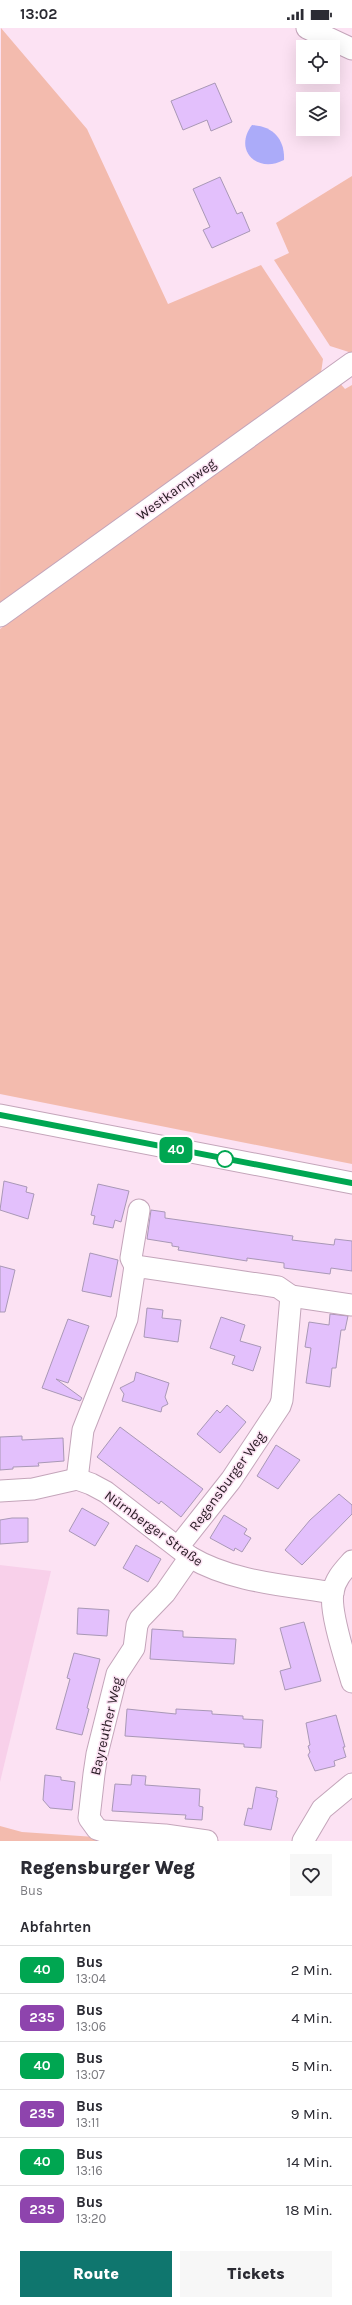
<!DOCTYPE html>
<html lang="de">
<head>
<meta charset="utf-8">
<style>
	:root { --surface:#fff; --page:#f7f7f7; --text:#2b2b33; --muted:#7c7c81; --line:#e1e1e2; --accent:#0f766e }
	body { margin:0; font-family:Karla,sans-serif; background:var(--page); color:var(--text); height:100vh; display:flex; flex-direction:column; font-size:15px; white-space:nowrap }
	* { box-sizing:border-box; margin:0 }
	p { font-size:13px; color:var(--muted) }
	.icon { flex:none; width:22px; height:22px; fill:none; stroke:currentColor; stroke-width:2; stroke-linecap:round; stroke-linejoin:round }
	.map { position:relative; height:1813px; overflow:hidden }
	.drawer { display:flex; flex-direction:column; background:var(--surface); flex:1 }
	.drawer>* { flex:none }
	.badge { padding:0 8px; border-radius:6px; font-size:14px; line-height:26px }
	.fabs { position:absolute; left:296px; top:12px; display:grid; gap:8px }
	.fabs a { display:grid; place-items:center; width:44px; height:44px; border-radius:0px; background:var(--surface); box-shadow:0 4px 16px #0002; font-size:20px }
	.map>.badge { position:absolute; translate:-50% -50%; box-shadow:0 0 0 2px #fff }
	h2 { padding:0 20px; font-size:15px; line-height:36px }
	.round { display:grid; place-items:center; flex:none; width:42px; height:42px; border-radius:0px; background:var(--page) }
	.summary { display:flex; align-items:center; justify-content:space-between; height:68px; padding:0 20px }
	h1 { font-size:19px; font-weight:800; line-height:30px }
	.primary-button { display:flex; gap:8px; margin-top:auto; padding:8px 20px }
	.primary-button a { flex:1; height:46px; border-radius:0px; background:var(--accent); color:#fff; font-size:16px; font-weight:800; line-height:46px; text-align:center }
	.primary-button a+a { background:var(--page); color:var(--text) }
	ul { padding:0; list-style:none }
	li { display:flex; align-items:center; gap:12px; height:48px; padding:0 20px; border-top:1px solid var(--line) }
	li div { flex:1 }
	li b { display:block; font-size:15px }
	li em { font-style:normal }
	li .badge { min-width:44px; font-weight:700; text-align:center }
	.status { display:flex; justify-content:space-between; align-items:center; height:28px; padding:0 20px; background:var(--surface); direction:ltr }
	.status svg { height:11px; fill:currentColor }
	.map>svg:first-child { display:block }
	.built { fill:#f8d0ea }
	.green { fill:#f3bbae }
	.water { fill:#ababf9 }
	.building { fill:#e3c0fc; stroke:#a998b6 }
	.lines { fill:none; stroke-linecap:round; stroke-linejoin:round }
	.minor-casing { stroke:#c4a5ba; stroke-width:23 }
	.minor { stroke:#fff; stroke-width:21 }
	.line-casing { stroke:#fff; stroke-width:9 }
	.line { stroke:#00a651; stroke-width:6 }
	.stop-dot { fill:#fff; stroke:#00a651; stroke-width:2 }
	.labels { text-anchor:middle; stroke-width:3; stroke-linejoin:round; paint-order:stroke }
	.street-label { font-size:14px; fill:#251921; stroke:#fce2f3 }
</style>
</head>
<body>
<div class="status"><b>13:02</b><svg viewBox="0 0 49 12"><path d="M0 12V9h3v3zM5 12V6h3v6zM10 12V3h3v9zM15 12V0h3v12zM26 1h20v11H26zM47 4h2v5h-2z"/></svg></div>
<div class="map">
<svg width="352" height="1813" viewBox="0 0 352 1813">
	<rect width="100%" height="100%" fill="#fce2f3"/>
	<polygon class="built" points="0,1537 51,1543 0,1754"/>
	<g class="green">
		<polygon points="1,0 87,101 168,276 261,237 323,331 321,345 0,578"/>
		<polygon points="352,148 352,325 330,318 274,232 289,225 276,195"/>
		<polygon points="337,352 345,361 352,357 352,1136 0,1066 0,601"/>
		<polygon points="0,1798 22,1804 95,1809 98,1813 0,1813"/>
	</g>
	<path class="water" d="M 252,97 C 273,98 285,111 284,132 C 257,146 233,122 252,97 Z"/>
	<g class="building">
		<polygon points="215,55 232,94 211,103 207,92 183,102 171,73"/>
		<polygon points="220,149 237,186 242,184 250,203 212,220 203,202 210,199 193,161"/>
		<polygon points="4,1153 27,1159 26,1164 34,1166 28,1191 0,1182"/>
		<polygon points="98,1156 129,1163 121,1194 115,1192 113,1200 93,1196 95,1188 91,1187"/>
		<polygon points="151,1182 165,1184 165,1190 293,1208 292,1212 334,1217 335,1211 352,1213 352,1243 331,1240 330,1246 284,1240 284,1235 247,1230 247,1233 178,1222 179,1219 172,1218 172,1215 147,1211"/>
		<polygon points="90,1225 118,1232 111,1269 82,1263"/>
		<polygon points="0,1238 15,1242 5,1284 0,1284"/>
		<polygon points="147,1280 163,1282 162,1290 181,1292 178,1314 144,1309"/>
		<polygon points="330,1286 348,1288 345,1302 341,1302 336,1340 332,1340 330,1359 306,1355 311,1320 305,1319 309,1294 329,1297"/>
		<polygon points="221,1289 245,1297 240,1313 261,1319 253,1343 232,1336 235,1328 210,1320"/>
		<polygon points="68,1291 89,1298 68,1355 56,1351 82,1370 80,1373 42,1360"/>
		<polygon points="136,1344 169,1355 165,1369 168,1376 162,1379 161,1384 122,1373 124,1366 120,1360 134,1353"/>
		<polygon points="227,1377 246,1394 220,1425 197,1406 217,1382 220,1385"/>
		<polygon points="120,1399 203,1461 181,1489 161,1473 159,1476 97,1429"/>
		<polygon points="22,1408 22,1412 63,1410 64,1433 38,1435 39,1438 13,1439 13,1441 0,1442 0,1409"/>
		<polygon points="276,1417 300,1432 278,1461 257,1448"/>
		<polygon points="339,1466 352,1477 352,1486 302,1537 285,1522 310,1492"/>
		<polygon points="82,1480 109,1495 95,1518 69,1503"/>
		<polygon points="224,1487 247,1501 244,1506 251,1510 242,1524 235,1520 234,1523 210,1510"/>
		<polygon points="12,1490 28,1490 28,1514 0,1516 0,1492"/>
		<polygon points="136,1517 161,1531 148,1554 123,1540"/>
		<polygon points="78,1580 109,1582 107,1608 77,1606"/>
		<polygon points="304,1594 321,1653 285,1662 280,1643 291,1640 280,1600"/>
		<polygon points="152,1601 183,1603 183,1609 236,1611 234,1636 150,1631"/>
		<polygon points="74,1625 100,1631 87,1680 89,1681 82,1707 56,1701 70,1651 67,1650"/>
		<polygon points="127,1681 176,1686 176,1681 212,1683 212,1686 243,1688 243,1691 263,1692 261,1720 244,1719 244,1716 125,1708"/>
		<polygon points="336,1687 345,1719 343,1719 346,1729 334,1733 335,1738 315,1743 308,1727 310,1724 308,1718 310,1717 306,1695"/>
		<polygon points="45,1747 61,1749 61,1752 75,1754 72,1782 50,1780 43,1772"/>
		<polygon points="132,1747 146,1748 145,1757 200,1761 199,1778 203,1779 202,1792 185,1791 186,1787 112,1783 115,1756 131,1757"/>
		<polygon points="256,1759 277,1763 276,1769 278,1770 271,1802 244,1797 248,1780 252,1781"/>
	</g>
	<g class="lines">
		<g class="minor-casing">
			<g id="minor">
				<polyline points="307,0 352,21"/>
				<polyline points="0,588 352,335"/>
				<polyline points="0,1087 352,1155"/>
				<polyline points="135,1238 131,1230 139,1182"/>
				<polyline points="291,1268 352,1277"/>
				<polyline points="77,1451 83,1402 127,1291 135,1238 278,1259 291,1268 282,1372 280,1378 231,1452 178,1519"/>
				<path d="M 0,1463 L 33,1461 L 77,1451 L 91,1456 L 106,1464 L 190,1529 C 232,1554 285,1557 333,1565"/>
				<polyline points="190,1529 165,1565 140,1591 137,1597 134,1620 117,1646 97,1726 94,1746 89,1790 97,1801 103,1803 165,1807 207,1813"/>
				<path d="M 352,1533 C 344,1542 335,1551 333,1564 C 329,1584 346,1633 352,1654"/>
				<polyline points="303,1813 322,1781 352,1756"/>
			</g>
		</g>
		<use href="#minor" class="minor"/>
	</g>
	<g class="lines">
		<g class="line-casing">
			<polyline id="line" points="0,1087 352,1155"/>
		</g>
		<use href="#line" class="line"/>
	</g>
	<circle class="stop-dot" cx="225" cy="1131" r="8"/>
	<g class="labels">
		<g class="street-label">
			<text transform="translate(176 461) rotate(-36)" y="5">Westkampweg</text>
			<text transform="translate(227 1453) rotate(-54)" y="5">Regensburger Weg</text>
			<text transform="translate(154 1500) rotate(36)" y="5">Nürnberger Straße</text>
			<text transform="translate(106 1698) rotate(-77)" y="5">Bayreuther Weg</text>
		</g>
	</g>
</svg>
<div class="fabs">
<a><svg class="icon" aria-label="locate" viewBox="0 0 24 24"><circle cx="12" cy="12" r="6"/><path d="M12 2v4M12 18v4M2 12h4M18 12h4"/></svg></a>
<a><svg class="icon" aria-label="layers" viewBox="0 0 24 24"><path d="M12 4l9 5-9 5-9-5zM3 14l9 5 9-5"/></svg></a>
</div>
<b class="badge" style="left:176px;top:1122px;background:#00a651;color:#fff">40</b>
</div>
<section class="drawer">
<div class="summary"><div><h1>Regensburger Weg</h1><p>Bus</p></div><a class="round"><svg class="icon" aria-label="heart" viewBox="0 0 24 24"><path d="M12 20l-8-8c-3-5 5-10 8-4 3-6 11-1 8 4z"/></svg></a></div>
<h2>Abfahrten</h2>
<ul>
<li><span class="badge" style="background:#00a651;color:#fff">40</span><div><b>Bus</b><p>13:04</p></div><em>2 Min.</em></li>
<li><span class="badge" style="background:#8e44ad;color:#fff">235</span><div><b>Bus</b><p>13:06</p></div><em>4 Min.</em></li>
<li><span class="badge" style="background:#00a651;color:#fff">40</span><div><b>Bus</b><p>13:07</p></div><em>5 Min.</em></li>
<li><span class="badge" style="background:#8e44ad;color:#fff">235</span><div><b>Bus</b><p>13:11</p></div><em>9 Min.</em></li>
<li><span class="badge" style="background:#00a651;color:#fff">40</span><div><b>Bus</b><p>13:16</p></div><em>14 Min.</em></li>
<li><span class="badge" style="background:#8e44ad;color:#fff">235</span><div><b>Bus</b><p>13:20</p></div><em>18 Min.</em></li>
</ul>
<div class="primary-button"><a>Route</a><a>Tickets</a></div>
</section>
</body>
</html>
